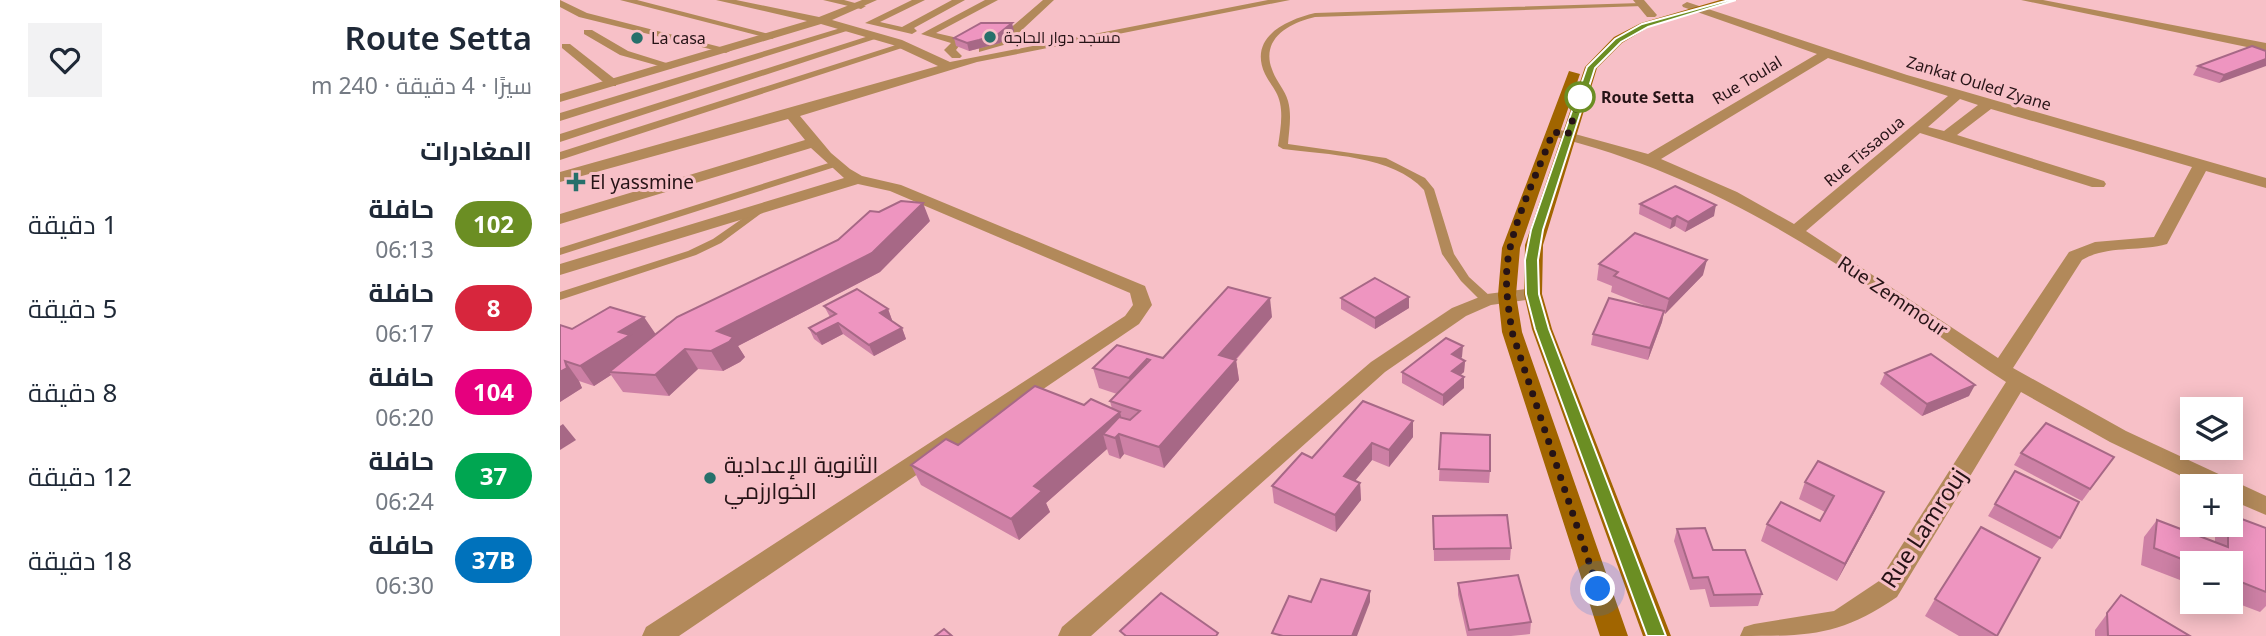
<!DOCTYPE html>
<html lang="ar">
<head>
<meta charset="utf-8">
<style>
	:root { --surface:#fff; --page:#f2f2f3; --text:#1f2937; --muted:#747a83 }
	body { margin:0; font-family:"Noto Sans",Cairo,sans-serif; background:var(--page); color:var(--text); direction:rtl; height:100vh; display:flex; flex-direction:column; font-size:26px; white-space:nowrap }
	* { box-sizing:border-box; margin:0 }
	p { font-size:23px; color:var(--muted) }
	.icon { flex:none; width:38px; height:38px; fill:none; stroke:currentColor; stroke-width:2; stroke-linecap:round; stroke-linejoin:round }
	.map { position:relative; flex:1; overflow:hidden; direction:ltr }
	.details { display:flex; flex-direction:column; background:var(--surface); width:560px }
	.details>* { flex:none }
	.badge { padding:0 14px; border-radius:23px; font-size:24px; line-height:46px }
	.tools { position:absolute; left:1620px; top:397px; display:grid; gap:14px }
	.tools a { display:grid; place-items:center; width:63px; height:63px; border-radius:0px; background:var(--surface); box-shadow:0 4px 18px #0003; font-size:35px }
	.you { position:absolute; width:35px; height:35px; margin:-18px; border:5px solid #fff; border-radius:50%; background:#1a73e8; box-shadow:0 0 0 10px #1a73e833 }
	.map>.badge { position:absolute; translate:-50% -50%; box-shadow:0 0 0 4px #fff }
	h2 { padding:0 28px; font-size:26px; line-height:63px }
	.round { display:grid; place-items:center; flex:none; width:74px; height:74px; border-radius:0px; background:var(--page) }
	.summary { display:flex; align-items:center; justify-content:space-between; height:119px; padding:0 28px }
	h1 { font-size:33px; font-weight:600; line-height:52px }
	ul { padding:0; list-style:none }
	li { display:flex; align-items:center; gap:21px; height:84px; padding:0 28px }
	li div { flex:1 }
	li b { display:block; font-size:26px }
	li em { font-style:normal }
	li .badge { min-width:77px; font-weight:700; text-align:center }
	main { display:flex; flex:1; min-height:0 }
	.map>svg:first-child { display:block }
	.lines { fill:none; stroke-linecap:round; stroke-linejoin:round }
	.service { fill:#b2895a; fill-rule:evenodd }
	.pedestrian { fill:#b2895a; fill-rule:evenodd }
	.minor { fill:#b2895a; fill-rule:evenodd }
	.secondary { fill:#a16500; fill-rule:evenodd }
	.wall { fill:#cd80a5 }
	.shaded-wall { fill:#a76886 }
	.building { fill:#ee95c0; stroke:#a76886; stroke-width:2 }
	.line { fill:#6b8e23; stroke:#fff; stroke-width:2 }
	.walk { stroke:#261316; stroke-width:7; stroke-dasharray:0 12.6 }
	.poi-dot { fill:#26706b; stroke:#f7c0c7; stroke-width:2.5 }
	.stop-dot { fill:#fff; stroke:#6b8e23; stroke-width:3.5 }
	.labels { text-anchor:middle; stroke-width:6; stroke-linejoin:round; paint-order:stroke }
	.far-poi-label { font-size:16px; fill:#261316; stroke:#f7c0c7; text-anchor:start }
	.far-street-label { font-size:16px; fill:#261316; stroke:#f7c0c7 }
	.far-stop-label { font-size:16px; font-weight:bold; fill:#261316; stroke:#f7c0c7; text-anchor:start }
	.poi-label { font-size:19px; fill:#261316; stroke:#f7c0c7; text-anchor:start }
	.street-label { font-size:19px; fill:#261316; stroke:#f7c0c7 }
	.near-poi-label { font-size:23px; fill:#261316; stroke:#f7c0c7; text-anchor:start }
	.near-street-label { font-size:23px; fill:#261316; stroke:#f7c0c7 }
</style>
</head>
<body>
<main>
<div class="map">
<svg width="1706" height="636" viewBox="0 0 1706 636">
	<rect width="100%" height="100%" fill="#f7c0c7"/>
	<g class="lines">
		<g class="service">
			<path d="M 1081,3 L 1083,4 L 1083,6 L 755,17 C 728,23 699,40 713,72 C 717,82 725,90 728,101 C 732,115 729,130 728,144 L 826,158 L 865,178 L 874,189 L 894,254 L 909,277 L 931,297 L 933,300 L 931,303 L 923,303 L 901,281 L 882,254 L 864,190 C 833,155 767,155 723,149 L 718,146 C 720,132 723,117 720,103 C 718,92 710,84 705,74 C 688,37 726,20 755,13 Z"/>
			<polygon points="275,161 280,164 278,166 0,255 0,248"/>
			<polygon points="199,207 203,208 203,212 161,243 136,255 0,300 0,292 128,251 153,239"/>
		</g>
		<g class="pedestrian">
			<polygon points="0,0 27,13 172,50 166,53 19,17 0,7"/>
			<polygon points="60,0 77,0 217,36 212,39"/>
			<polygon points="263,0 284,0 306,6 301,9"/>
			<polygon points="352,0 365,0 320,22 342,27 392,0 405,0 354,28 357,31 352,34 305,23"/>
			<polygon points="425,0 438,0 376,33 402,39 403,41 396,50 402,56 400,58 392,58 384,50 391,43 361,34"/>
			<polygon points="284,27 293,29 0,121 0,113"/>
			<polygon points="24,30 32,30 68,51 116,66 110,69 60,55 24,34"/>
			<polygon points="312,35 321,37 0,142 0,134"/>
			<polygon points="2,44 10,44 56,80 56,86 48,86 2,48"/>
			<polygon points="339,44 348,46 0,160 0,152"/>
		</g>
		<g class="minor">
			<polygon points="156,0 176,0 259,17 302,0 317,0 272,20 342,40 390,62 708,0 730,0 417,62 240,116 271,153 290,169 302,176 341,185 585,286 592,305 579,324 119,636 82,636 86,627 565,316 573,305 570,293 330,191 298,184 0,275 0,264 284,178 251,148 0,224 0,214 245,140 228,119 0,182 0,172 378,66 333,45 261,24 0,102 0,94 247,21"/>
			<polygon points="483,0 494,0 447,44 419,52 419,46 439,38"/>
			<polygon points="1073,0 1084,0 1097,15 1095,17 1087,17"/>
			<polygon points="1461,0 1483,0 1706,43 1706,51"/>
			<path d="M 1127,2 L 1347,75 L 1706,178 L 1706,188 L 1646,171 L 1607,244 C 1579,252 1547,245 1522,260 L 1453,368 L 1566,431 L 1706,496 L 1706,515 L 1671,500 L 1671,486 L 1642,486 L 1550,442 L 1461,392 L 1337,597 C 1280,636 1250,636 1180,636 L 1184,627 L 1194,624 L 1274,611 L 1319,581 L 1446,382 C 1393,348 1343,308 1290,273 C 1192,209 1102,163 988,135 L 986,132 L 993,128 L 1088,154 L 1257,54 L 1123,7 L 1122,5 ZM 1268,58 L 1388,96 L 1234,224 L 1177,192 L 1101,159 ZM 1400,99 L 1418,105 L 1384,131 L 1368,127 ZM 1431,109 L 1632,167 L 1594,237 L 1535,242 L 1509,252 L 1438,358 L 1246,231 L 1360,133 L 1532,187 L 1544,187 L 1546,184 L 1544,181 L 1397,135 Z"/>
			<polygon points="973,288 980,290 982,294 980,298 931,305 906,316 825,372 531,636 498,636 502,627 811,362 892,308 927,294"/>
		</g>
		<g class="secondary">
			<polygon points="1160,0 1177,0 1089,27 1062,43 1037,68 983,245 982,294 992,329 1111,636 1083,636 972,329 964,294 965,245 1025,67 1054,37 1081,23"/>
			<polygon points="1009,71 1020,74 960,248 956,295 962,332 1068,636 1040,636 942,332 938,295 942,248"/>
		</g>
	</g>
	<g class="wall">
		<polygon points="454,31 440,43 409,51 396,46 394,38"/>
		<polygon points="1692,46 1659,83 1633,75 1638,66"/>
		<polygon points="1080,204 1154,216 1125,232 1115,226 1110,229 1079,214"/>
		<polygon points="370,221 320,272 178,346 185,357 180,362 163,371 138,369 109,396 63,392 51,375 34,386 19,381 22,388 0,402 0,325 12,329 95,335"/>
		<polygon points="1039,264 1143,275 1105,314 1104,313 1102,322 1088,360 1031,345 1033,334 1091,308 1051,292 1052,286 1037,280"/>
		<polygon points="849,297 849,308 815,329 781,309 781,298"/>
		<polygon points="264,306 328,309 332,320 331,321 342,328 346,339 314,356 283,334 262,345 254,339 249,328 270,317"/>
		<polygon points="712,317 676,360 679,380 604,468 564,454 560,459 549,455 547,449 486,503 490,512 459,540 361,485 351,465 398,445 524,405 552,409 550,401 557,394 539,388 533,368 557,345 603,358"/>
		<polygon points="902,357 900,359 905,361 904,372 900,375 904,388 883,406 842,383 842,372"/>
		<polygon points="1325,373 1409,396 1362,416 1320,384"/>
		<polygon points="803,401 853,437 829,467 812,460 795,481 800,483 801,500 776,532 714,503 712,486 752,458"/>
		<polygon points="881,433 930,471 929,483 879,481"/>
		<polygon points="1461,453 1554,457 1522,501 1454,465"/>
		<polygon points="1455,471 1500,538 1492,549 1428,516"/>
		<polygon points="1245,482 1324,492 1316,509 1277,581 1201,541 1207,524 1260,521 1265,512 1239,499"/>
		<polygon points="873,516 951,548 950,560 874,561"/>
		<polygon points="1597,520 1655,542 1655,530 1659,525 1706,528 1706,606 1700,612 1671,601 1671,564 1633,564 1633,585 1581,565 1584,537"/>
		<polygon points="1117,529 1153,550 1202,594 1198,606 1150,607 1145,589 1130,590 1114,541"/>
		<polygon points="1480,558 1436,636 1399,636 1365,616 1375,599"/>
		<polygon points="898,583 971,622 970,634 951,636 907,636 898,595"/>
		<polygon points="1561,595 1630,636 1535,636 1535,630"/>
	</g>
	<g class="shaded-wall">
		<polygon points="452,23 454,31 440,43 409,51 407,43"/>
		<polygon points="1706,59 1706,66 1659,83 1664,75"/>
		<polygon points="363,203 370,221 320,272 178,346 185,357 180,362 163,371 151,351 157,331"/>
		<polygon points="1156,205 1154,216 1125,232 1128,222"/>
		<polygon points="1117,216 1115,226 1110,229 1112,219"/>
		<polygon points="1147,260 1143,275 1105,314 1109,299"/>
		<polygon points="849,297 849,308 815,329 815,318"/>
		<polygon points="710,298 712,317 662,375 659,355"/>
		<polygon points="328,309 332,320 325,324 320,313"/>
		<polygon points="1104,311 1102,322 1088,360 1090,348"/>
		<polygon points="84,317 97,336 49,372 51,375 34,386 20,366 59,332"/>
		<polygon points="278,323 283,334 262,345 256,334"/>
		<polygon points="342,328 346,339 314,356 309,345"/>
		<polygon points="903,346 902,357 892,366 892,354"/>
		<polygon points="125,349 138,369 109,396 95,375"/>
		<polygon points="587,359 592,380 574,399 569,378"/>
		<polygon points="676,360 679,380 604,468 599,447"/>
		<polygon points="5,361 19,381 22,388 0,402 0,372"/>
		<polygon points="905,361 904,372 892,382 892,371"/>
		<polygon points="904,377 904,388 883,406 883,395"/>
		<polygon points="1415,385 1409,396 1362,416 1367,404"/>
		<polygon points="560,412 565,433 559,434 564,454 560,459 555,438 543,434 547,449 486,503 490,512 459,540 451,519 474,486"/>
		<polygon points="853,421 853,437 829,467 829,450"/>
		<polygon points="3,424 16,440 0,450 0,426"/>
		<polygon points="812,443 812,460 785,493 784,476"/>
		<polygon points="800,483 801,500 776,532 775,515"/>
		<polygon points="1324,492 1316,509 1277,581 1285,564"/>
		<polygon points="810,591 810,602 797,636 792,636"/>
	</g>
	<g class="building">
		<polygon points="421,23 452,23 437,35 419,40 407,43 394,38"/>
		<polygon points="1692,46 1706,51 1706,59 1664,75 1638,66"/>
		<polygon points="1115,186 1156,205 1128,222 1117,216 1112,219 1080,204"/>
		<polygon points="341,201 363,203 312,253 157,331 173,337 169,342 151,351 125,349 95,375 49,372 117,317 278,240 310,211 319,212"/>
		<polygon points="1075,233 1147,260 1109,299 1054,276 1058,272 1039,264"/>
		<polygon points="815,278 849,297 815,318 781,298"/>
		<polygon points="668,287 710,298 659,355 676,360 599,447 559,434 555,438 543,434 559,417 570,420 580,411 550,401 590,360 587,359 569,378 533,368 557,345 603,358"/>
		<polygon points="297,289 328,309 320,313 342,328 309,345 278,323 256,334 249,328 276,314 264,306"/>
		<polygon points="1049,298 1104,311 1090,348 1033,334"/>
		<polygon points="50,307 84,317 59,332 70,335 20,366 5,361 7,368 0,372 0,325 12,329"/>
		<polygon points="886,338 903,346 892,354 905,361 892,371 904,377 883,395 842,372"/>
		<polygon points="1371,354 1415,385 1367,404 1325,373"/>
		<polygon points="475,386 524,405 531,399 560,412 474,486 482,491 451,519 351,465 386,439 398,445"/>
		<polygon points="803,401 853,421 829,450 812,443 784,476 800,483 775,515 712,486 742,453 752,458"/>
		<polygon points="1486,423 1554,457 1530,489 1461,453"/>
		<polygon points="881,433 930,435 930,471 879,469"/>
		<polygon points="1258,461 1324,492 1285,564 1207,524 1221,502 1260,521 1274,496 1245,482"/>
		<polygon points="1455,471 1519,502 1500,538 1435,504"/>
		<polygon points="947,515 951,548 874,549 873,516"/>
		<polygon points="1671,515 1706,528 1706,592 1671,578 1671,564 1634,564 1594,548 1597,520 1668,547 1668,525 1671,525"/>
		<polygon points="1421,527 1480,558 1437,636 1375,599"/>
		<polygon points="1145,528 1153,550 1185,550 1202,594 1154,595 1148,577 1133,578 1117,529"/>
		<polygon points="958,575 971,622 909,630 898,583"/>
		<polygon points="761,579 810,591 792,636 723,636 712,633 729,596 751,602"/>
		<polygon points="601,593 658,633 656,636 566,636 560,631"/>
		<polygon points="1561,595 1630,636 1548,636 1547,613"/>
		<polygon points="384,629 392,636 375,636"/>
	</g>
	<polygon class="line" points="1169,0 1176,0 1088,27 1061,42 1035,68 983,230 978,260 979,294 989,329 1106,636 1087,636 975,329 966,294 965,260 971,230 1027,67 1055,39 1082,24"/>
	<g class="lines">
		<path class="walk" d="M 1020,97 L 1008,134 L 993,132 C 978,173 951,224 947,267 C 945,289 949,311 952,332 L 1038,589"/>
	</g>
	<g class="poi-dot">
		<circle cx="430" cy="37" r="7"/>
		<circle cx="77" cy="38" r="7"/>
		<path d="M12.5 171.5h7v7h7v7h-7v7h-7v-7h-7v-7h7z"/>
		<circle cx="150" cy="478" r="7"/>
	</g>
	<circle class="stop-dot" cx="1020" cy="97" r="14"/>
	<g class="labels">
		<g class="far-poi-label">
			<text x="444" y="43">مسجد دوار الحاجة</text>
			<text x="91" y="44">La casa</text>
		</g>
		<g class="far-street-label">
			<text transform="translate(1187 80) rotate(-31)" y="6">Rue Toulal</text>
			<text transform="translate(1419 83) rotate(17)" y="6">Zankat Ouled Zyane</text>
			<text transform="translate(1304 151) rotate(-40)" y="6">Rue Tissaoua</text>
		</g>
		<g class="far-stop-label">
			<text x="1041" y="103">Route Setta</text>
		</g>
		<g class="poi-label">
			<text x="30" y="189">El yassmine</text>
		</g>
		<g class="street-label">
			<text transform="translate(1333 296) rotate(34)" y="7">Rue Zemmour</text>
		</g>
		<g class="near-poi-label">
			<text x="164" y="473">الثانوية الإعدادية<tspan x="164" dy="26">الخوارزمي</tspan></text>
		</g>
		<g class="near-street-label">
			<text transform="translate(1364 528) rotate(-57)" y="8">Rue Lamrouj</text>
		</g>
	</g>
</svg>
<div class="tools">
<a><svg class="icon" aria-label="layers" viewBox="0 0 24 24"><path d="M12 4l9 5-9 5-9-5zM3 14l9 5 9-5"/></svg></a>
<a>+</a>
<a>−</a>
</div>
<div class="you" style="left:1038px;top:589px"></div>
</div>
<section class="details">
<div class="summary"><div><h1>Route Setta</h1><p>سيرًا · 4 دقيقة · 240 m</p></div><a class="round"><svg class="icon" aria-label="heart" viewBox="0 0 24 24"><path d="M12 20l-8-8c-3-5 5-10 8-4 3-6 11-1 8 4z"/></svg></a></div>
<h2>المغادرات</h2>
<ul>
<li><span class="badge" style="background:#6b8e23;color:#fff">102</span><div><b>حافلة</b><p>06:13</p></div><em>1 دقيقة</em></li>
<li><span class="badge" style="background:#d7263d;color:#fff">8</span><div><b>حافلة</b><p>06:17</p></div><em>5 دقيقة</em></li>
<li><span class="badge" style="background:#e6007e;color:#fff">104</span><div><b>حافلة</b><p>06:20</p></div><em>8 دقيقة</em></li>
<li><span class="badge" style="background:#00a651;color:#fff">37</span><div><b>حافلة</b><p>06:24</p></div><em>12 دقيقة</em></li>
<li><span class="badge" style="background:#0072bc;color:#fff">37B</span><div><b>حافلة</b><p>06:30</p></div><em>18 دقيقة</em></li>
</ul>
</section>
</main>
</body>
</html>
